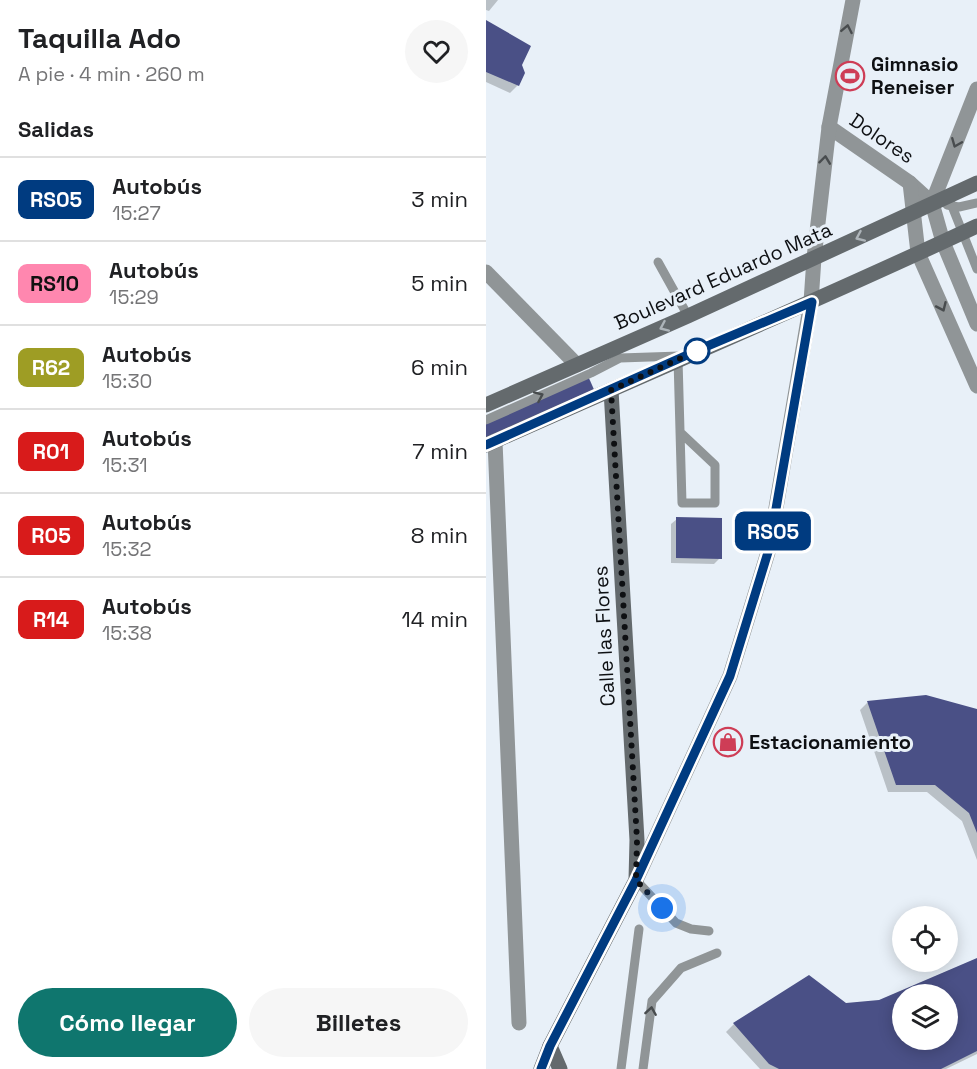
<!DOCTYPE html>
<html lang="es">
<head>
<meta charset="utf-8">
<style>
	:root { --surface:#fff; --page:#f6f6f6; --text:#202124; --muted:#757577; --line:#e0e0e0; --accent:#0f766e }
	body { margin:0; font-family:"Space Grotesk",sans-serif; background:var(--page); color:var(--text); height:100vh; display:flex; flex-direction:column; font-size:22px; white-space:nowrap }
	* { box-sizing:border-box; margin:0 }
	p { font-size:20px; color:var(--muted) }
	.icon { flex:none; width:33px; height:33px; fill:none; stroke:currentColor; stroke-width:2; stroke-linecap:round; stroke-linejoin:round }
	.map { position:relative; flex:1; overflow:hidden }
	.sheet { display:flex; flex-direction:column; background:var(--surface); width:486px }
	.sheet>* { flex:none }
	.badge { padding:0 12px; border-radius:9px; font-size:21px; line-height:39px }
	.controls { position:absolute; left:406px; top:906px; display:grid; gap:12px }
	.controls a { display:grid; place-items:center; width:66px; height:66px; border-radius:50%; background:var(--surface); box-shadow:0 3px 15px #0003; font-size:30px }
	.you { position:absolute; width:30px; height:30px; margin:-15px; border:4px solid #fff; border-radius:50%; background:#1a73e8; box-shadow:0 0 0 9px #1a73e833 }
	.map>.badge { position:absolute; translate:-50% -50%; box-shadow:0 0 0 3px #fff }
	h2 { padding:0 18px; font-size:22px; line-height:54px }
	.round { display:grid; place-items:center; flex:none; width:63px; height:63px; border-radius:32px; background:var(--page) }
	.headline { display:flex; align-items:center; justify-content:space-between; height:102px; padding:0 18px }
	h1 { font-size:28px; font-weight:800; line-height:45px }
	.button { display:flex; gap:12px; margin-top:auto; padding:12px 18px }
	.button a { flex:1; height:69px; border-radius:36px; background:var(--accent); color:#fff; font-size:24px; font-weight:800; line-height:69px; text-align:center }
	.button a+a { background:var(--page); color:var(--text) }
	ul { padding:0; list-style:none }
	li { display:flex; align-items:center; gap:18px; height:84px; padding:0 18px; border-top:2px solid var(--line) }
	li div { flex:1 }
	li b { display:block; font-size:22px }
	li em { font-style:normal }
	li .badge { min-width:66px; font-weight:700; text-align:center }
	main { display:flex; flex:1; min-height:0 }
	.map>svg:first-child { display:block }
	.shadow { fill:#0003; fill-rule:evenodd }
	.building { fill:#4a5086; fill-rule:evenodd }
	.lines { fill:none; stroke-linecap:round; stroke-linejoin:round }
	.lane { stroke:#909597; stroke-width:9 }
	.street { stroke:#909597; stroke-width:15 }
	.secondary { stroke:#646a6d; stroke-width:15 }
	.oneway { stroke:#484c4e }
	.oneway2 { stroke:#adb4b9 }
	.line-casing { stroke:#fff; stroke-width:14 }
	.line { stroke:#003b80; stroke-width:9 }
	.walk { stroke:#0e1013; stroke-width:6; stroke-dasharray:0 10.8 }
	.stop-dot { fill:#fff; stroke:#003b80; stroke-width:3 }
	.labels { text-anchor:middle; stroke-width:6; stroke-linejoin:round; paint-order:stroke }
	.poi-label { font-size:20px; font-weight:bold; fill:#0e1013; stroke:#e8f0f8; text-anchor:start }
	.street-label { font-size:20px; fill:#0e1013; stroke:#e8f0f8 }
</style>
</head>
<body>
<main>
<section class="sheet">
<div class="headline"><div><h1>Taquilla Ado</h1><p>A pie · 4 min · 260 m</p></div><a class="round"><svg class="icon" aria-label="heart" viewBox="0 0 24 24"><path d="M12 20l-8-8c-3-5 5-10 8-4 3-6 11-1 8 4z"/></svg></a></div>
<h2>Salidas</h2>
<ul>
<li><span class="badge" style="background:#003b80;color:#fff">RS05</span><div><b>Autobús</b><p>15:27</p></div><em>3 min</em></li>
<li><span class="badge" style="background:#ff87af;color:#111">RS10</span><div><b>Autobús</b><p>15:29</p></div><em>5 min</em></li>
<li><span class="badge" style="background:#9e9d24;color:#fff">R62</span><div><b>Autobús</b><p>15:30</p></div><em>6 min</em></li>
<li><span class="badge" style="background:#d81b1b;color:#fff">R01</span><div><b>Autobús</b><p>15:31</p></div><em>7 min</em></li>
<li><span class="badge" style="background:#d81b1b;color:#fff">R05</span><div><b>Autobús</b><p>15:32</p></div><em>8 min</em></li>
<li><span class="badge" style="background:#d81b1b;color:#fff">R14</span><div><b>Autobús</b><p>15:38</p></div><em>14 min</em></li>
</ul>
<div class="button"><a>Cómo llegar</a><a>Billetes</a></div>
</section>
<div class="map">
<svg width="491" height="1069" viewBox="0 0 491 1069">
	<rect width="100%" height="100%" fill="#e8f0f8"/>
	<g class="shadow">
		<polygon points="0,0 12,0 3,11 0,10"/>
		<polygon points="0,21 35,65 32,85 24,93 0,82"/>
		<polygon points="191,519 234,558 228,564 185,563 185,524"/>
		<polygon points="440,696 491,711 491,860 476,821 441,792 402,792 374,710 381,703"/>
		<path d="M 491,959 L 491,1054 L 460,1069 L 274,1069 L 240,1032 L 248,1024 L 323,976 L 360,1005 L 393,1001 ZM 417,994 L 462,994 L 462,1040 L 417,1040 Z"/>
	</g>
	<g class="building">
		<polygon points="0,20 45,46 36,65 39,73 33,86 0,72"/>
		<polygon points="102,376 110,394 0,443 0,420"/>
		<polygon points="190,517 236,518 236,559 190,558"/>
		<polygon points="440,695 491,709 491,833 483,813 449,785 410,785 381,701"/>
		<path d="M 491,958 L 491,1051 L 455,1069 L 293,1069 L 283,1064 L 247,1023 L 323,975 L 360,1003 L 393,1000 ZM 417,994 L 462,994 L 462,1040 L 417,1040 Z"/>
	</g>
	<g class="lines">
		<g class="lane">
			<polyline points="462,196 491,269"/>
			<polyline points="461,205 473,207 491,203"/>
			<polyline points="172,262 202,316"/>
			<polyline points="192,359 196,503 229,503 229,465 195,433"/>
			<polyline points="0,420 105,373 134,358 194,356"/>
			<polyline points="150,880 190,923 205,929 223,931"/>
			<polyline points="135,1069 153,929"/>
			<polyline points="157,1069 166,1001 195,968 231,953"/>
		</g>
		<g class="street">
			<polyline points="343,127 424,183 446,203 457,242 491,324"/>
			<polyline points="424,183 432,253 491,386"/>
			<polyline points="446,203 491,89"/>
			<polyline points="0,272 91,365"/>
			<polyline points="9,441 33,1023"/>
			<polyline points="150,880 244,676 283,549 325,302 328,258 343,127 367,0"/>
		</g>
		<g class="secondary">
			<polyline points="0,405 202,316 491,183"/>
			<path d="M 0,445 C 164,372 329,302 491,226"/>
			<polyline points="64,1046 74,1069"/>
			<polyline points="55,1069 64,1046 150,880 151,840 125,390"/>
		</g>
	</g>
	<defs><path id="oneway-chevron" d="M-2-3.5L2.5 0L-2 3.5" fill="none" stroke-width="1.6" stroke-linecap="round" stroke-linejoin="round" transform="scale(1.5)"/></defs>
	<g class="oneway">
		<use href="#oneway-chevron" transform="translate(361 29) rotate(-79)"/>
		<use href="#oneway-chevron" transform="translate(470 143) rotate(112)"/>
		<use href="#oneway-chevron" transform="translate(339 160) rotate(-83)"/>
		<use href="#oneway-chevron" transform="translate(456 307) rotate(66)"/>
		<use href="#oneway-chevron" transform="translate(53 396) rotate(-24)"/>
		<use href="#oneway-chevron" transform="translate(165 1011) rotate(-81)"/>
	</g>
	<g class="oneway2">
		<use href="#oneway-chevron" transform="translate(374 237) rotate(156)"/>
		<use href="#oneway-chevron" transform="translate(178 327) rotate(156)"/>
	</g>
	<g class="lines">
		<g class="line-casing">
			<polyline id="line" points="0,445 219,347 326,302 283,549 244,676 150,880 64,1046 55,1069"/>
		</g>
		<use href="#line" class="line"/>
		<polyline class="walk" points="176,908 150,880 151,840 125,390 219,347 211,351"/>
	</g>
	<defs>
		<g id="stadium-ring" transform="scale(1.5)"><circle r="9.5" fill="#e8f0f8" stroke="#ce3d56" stroke-width="1.5"/><path d="M0-5a6.5 5 0 1 0 0 10a6.5 5 0 1 0 0-10ZM-3.5-1.8h7v3.6h-7Z" fill="#ce3d56"/></g>
		<g id="shop-ring" transform="scale(1.5)"><circle r="9.5" fill="#e8f0f8" stroke="#ce3d56" stroke-width="1.5"/><path d="M-5-2.5h2.3a2.7 3.5 0 0 1 5.4 0H5L5.5 6h-11ZM-1.5-2.5h3a1.5 2.3 0 0 0-3 0Z" fill="#ce3d56"/></g>
	</defs>
	<g fill-rule="evenodd">
		<use href="#stadium-ring" x="364" y="76"/>
		<use href="#shop-ring" x="242" y="742"/>
	</g>
	<circle class="stop-dot" cx="211" cy="351" r="12"/>
	<g class="labels">
		<g class="poi-label">
			<text x="385" y="71">Gimnasio<tspan x="385" dy="23">Reneiser</tspan></text>
			<text x="263" y="749">Estacionamiento</text>
		</g>
		<g class="street-label">
			<text transform="translate(396 138) rotate(34)" y="7">Dolores</text>
			<text transform="translate(237 276) rotate(-24)" y="7">Boulevard Eduardo Mata</text>
			<text transform="translate(118 636) rotate(-93)" y="7">Calle las Flores</text>
		</g>
	</g>
</svg>
<div class="controls">
<a><svg class="icon" aria-label="locate" viewBox="0 0 24 24"><circle cx="12" cy="12" r="6"/><path d="M12 2v4M12 18v4M2 12h4M18 12h4"/></svg></a>
<a><svg class="icon" aria-label="layers" viewBox="0 0 24 24"><path d="M12 4l9 5-9 5-9-5zM3 14l9 5 9-5"/></svg></a>
</div>
<div class="you" style="left:176px;top:908px"></div>
<b class="badge" style="left:287px;top:531px;background:#003b80;color:#fff">RS05</b>
</div>
</main>
</body>
</html>
